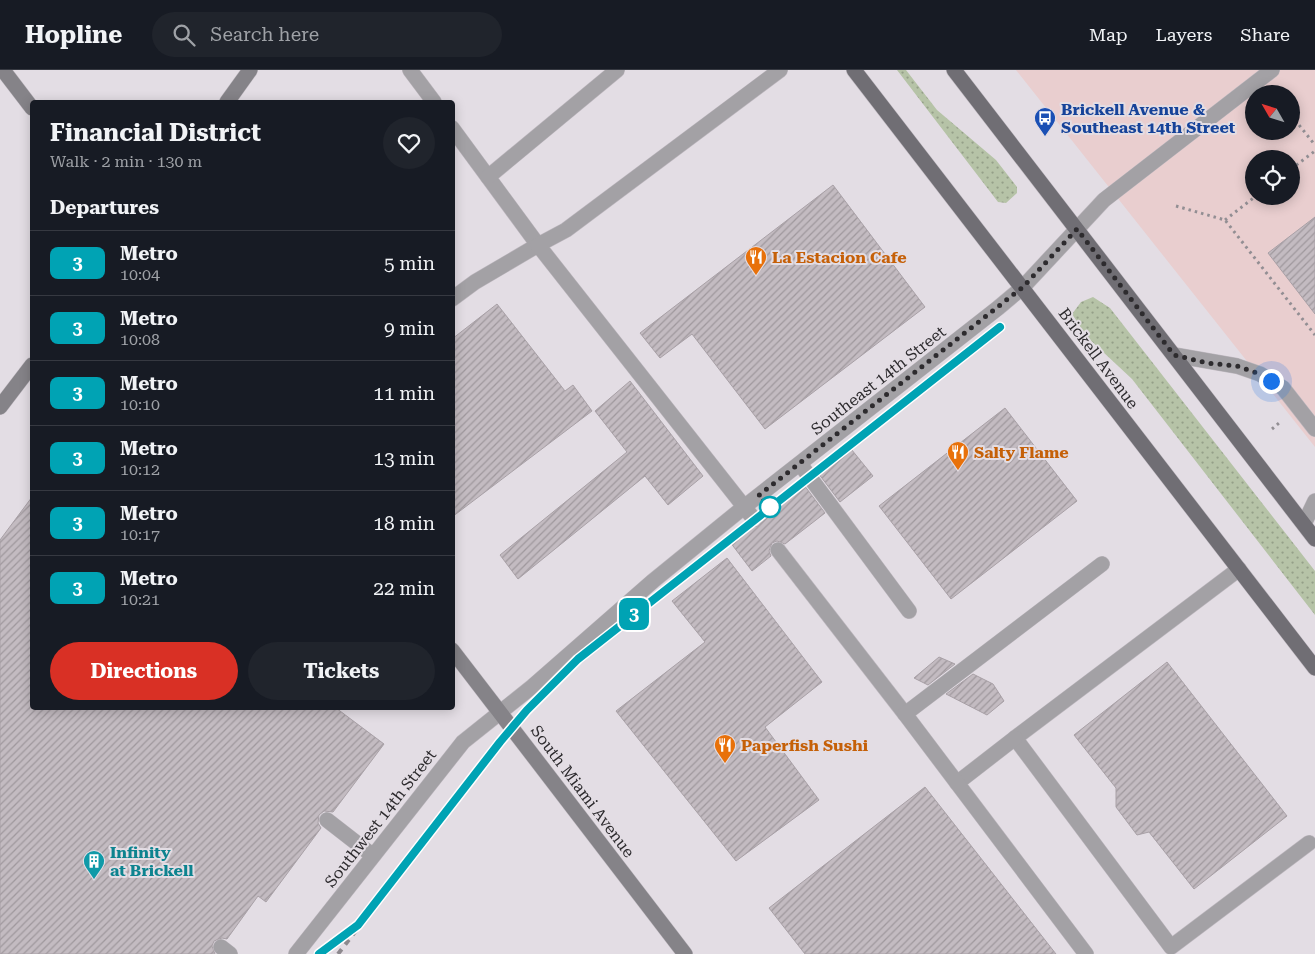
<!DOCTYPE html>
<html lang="en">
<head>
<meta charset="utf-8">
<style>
	:root { --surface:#171b24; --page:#20242c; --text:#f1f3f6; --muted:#9ea1a6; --line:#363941; --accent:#d93025 }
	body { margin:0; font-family:"Roboto Serif",serif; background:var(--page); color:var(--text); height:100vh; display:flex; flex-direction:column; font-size:19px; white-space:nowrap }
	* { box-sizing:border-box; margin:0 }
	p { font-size:16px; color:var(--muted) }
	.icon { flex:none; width:28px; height:28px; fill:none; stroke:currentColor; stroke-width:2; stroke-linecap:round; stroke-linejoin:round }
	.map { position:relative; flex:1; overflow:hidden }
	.drawer { position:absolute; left:30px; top:30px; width:425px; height:610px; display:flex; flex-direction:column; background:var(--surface); border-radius:5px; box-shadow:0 2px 12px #0003 }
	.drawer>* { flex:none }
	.badge { padding:0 10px; border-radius:8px; font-size:18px; line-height:32px }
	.needle { width:32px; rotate:309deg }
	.controls { position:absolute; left:1245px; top:15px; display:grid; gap:10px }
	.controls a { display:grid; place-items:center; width:55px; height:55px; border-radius:50%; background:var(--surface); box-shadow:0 2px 12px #0003; font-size:25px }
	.you { position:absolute; width:25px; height:25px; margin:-12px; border:4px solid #fff; border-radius:50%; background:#1a73e8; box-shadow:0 0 0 8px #1a73e833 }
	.map>.badge { position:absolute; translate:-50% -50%; box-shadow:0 0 0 2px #fff }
	h2 { padding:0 20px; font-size:19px; line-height:45px }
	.round { display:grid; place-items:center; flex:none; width:52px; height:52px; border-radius:26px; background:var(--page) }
	.head { display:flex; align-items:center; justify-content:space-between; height:85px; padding:0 20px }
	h1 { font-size:24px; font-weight:700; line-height:38px }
	.button { display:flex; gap:10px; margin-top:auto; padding:10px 20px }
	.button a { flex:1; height:58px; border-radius:30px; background:var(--accent); color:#fff; font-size:20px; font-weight:700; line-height:58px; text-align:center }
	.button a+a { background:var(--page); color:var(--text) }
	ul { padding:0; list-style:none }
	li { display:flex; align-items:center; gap:15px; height:65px; padding:0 20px; border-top:1px solid var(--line) }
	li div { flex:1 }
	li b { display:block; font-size:19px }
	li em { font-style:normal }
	li .badge { min-width:55px; font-weight:700; text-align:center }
	header { display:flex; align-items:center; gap:30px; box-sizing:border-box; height:70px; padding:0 25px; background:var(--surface); border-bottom:1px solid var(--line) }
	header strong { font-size:24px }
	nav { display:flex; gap:28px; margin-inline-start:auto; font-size:18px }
	.search { width:350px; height:45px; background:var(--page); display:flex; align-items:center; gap:12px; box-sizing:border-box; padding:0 18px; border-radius:28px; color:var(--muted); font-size:19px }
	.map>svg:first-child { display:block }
	.commercial { fill:#e9cecf; fill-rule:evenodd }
	.grass { fill:url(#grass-dots) }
	.building { fill:url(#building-hatch); stroke:#a8a0a6 }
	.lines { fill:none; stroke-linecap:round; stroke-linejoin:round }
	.lane-casing { stroke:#bfb9c0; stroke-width:16 }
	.street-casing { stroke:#bfb9c0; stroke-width:16 }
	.secondary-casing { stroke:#bfb9c0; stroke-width:16 }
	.primary-casing { stroke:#bfb9c0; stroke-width:16 }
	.path { stroke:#928e93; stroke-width:3; stroke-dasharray:2.5 4; stroke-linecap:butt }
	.lane { stroke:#a3a1a5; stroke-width:15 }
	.street { stroke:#a3a1a5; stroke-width:15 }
	.secondary { stroke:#858388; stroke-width:15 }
	.primary { stroke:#706e74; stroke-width:15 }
	.rail { stroke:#8d898e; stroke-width:4; stroke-dasharray:6 6; stroke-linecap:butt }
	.line-casing { stroke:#fff; stroke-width:11 }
	.line { stroke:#00a3b4; stroke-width:8 }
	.walk { stroke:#2d2b2e; stroke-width:5; stroke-dasharray:0 9 }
	.stop-dot { fill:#fff; stroke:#00a3b4; stroke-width:2.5 }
	.labels { text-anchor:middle; stroke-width:4; stroke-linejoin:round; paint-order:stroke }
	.transit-label { font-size:16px; font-weight:bold; fill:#164399; stroke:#e3dde4; text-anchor:start }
	.food-label { font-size:16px; font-weight:bold; fill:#c56008; stroke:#e3dde4; text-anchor:start }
	.street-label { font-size:16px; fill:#2d2b2e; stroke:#e3dde4 }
	.culture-label { font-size:16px; font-weight:bold; fill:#0d838f; stroke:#e3dde4; text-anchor:start }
</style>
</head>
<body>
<header>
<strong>Hopline</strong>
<div class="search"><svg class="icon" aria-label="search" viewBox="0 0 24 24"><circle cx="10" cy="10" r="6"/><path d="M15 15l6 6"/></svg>Search here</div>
<nav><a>Map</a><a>Layers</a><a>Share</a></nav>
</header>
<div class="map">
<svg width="1315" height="884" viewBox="0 0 1315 884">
	<defs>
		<pattern id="grass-dots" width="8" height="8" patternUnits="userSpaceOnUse" patternTransform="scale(1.25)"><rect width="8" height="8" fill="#b6c3a7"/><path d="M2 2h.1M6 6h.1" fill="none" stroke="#949f88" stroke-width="1.8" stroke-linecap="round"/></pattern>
		<pattern id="building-hatch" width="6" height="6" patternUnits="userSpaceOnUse" patternTransform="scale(1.25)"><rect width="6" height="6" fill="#c3bbc1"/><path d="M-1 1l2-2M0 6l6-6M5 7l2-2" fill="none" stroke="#9f989d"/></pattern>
	</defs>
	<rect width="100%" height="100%" fill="#e3dde4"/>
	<path class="commercial" d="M 1016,0 L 1315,0 L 1315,377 ZM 1254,24 L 1291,24 L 1291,61 L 1254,61 ZM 1254,89 L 1291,89 L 1291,126 L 1254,126 Z"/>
	<g class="grass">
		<polygon points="897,0 906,0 937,40 996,90 1017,117 1017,123 1006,133 998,132"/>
		<polygon points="1093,227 1110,238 1315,501 1315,545 1132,309 1087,267 1072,244 1081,232"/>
	</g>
	<g class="building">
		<polygon points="833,115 925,237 765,359 692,264 660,288 640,263"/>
		<polygon points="1315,147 1315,244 1268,183"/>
		<polygon points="497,234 565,321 573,315 592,341 452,447 452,269"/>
		<polygon points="630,311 703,406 668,435 645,406 518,509 500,485 627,382 595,341"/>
		<polygon points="1005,338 1077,431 951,529 879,436"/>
		<polygon points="847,374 873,406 840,432 815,399"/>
		<polygon points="801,411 825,443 785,474 777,471 772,473 769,481 771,486 752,501 727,468 745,454 750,457 758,456 762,451 760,442"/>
		<polygon points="32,427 32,638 336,638 384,674 333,742 324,741 319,745 318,753 321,758 266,832 258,826 227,869 222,868 214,871 212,876 215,884 0,884 0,470"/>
		<polygon points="727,488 822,612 765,657 819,730 736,791 616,641 705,572 672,531"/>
		<polygon points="939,587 955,594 928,615 914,608"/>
		<polygon points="1167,592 1287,746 1194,819 1149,762 1137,765 1116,737 1116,718 1074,665"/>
		<polygon points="973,604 993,614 1004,631 987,645 946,624"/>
		<polygon points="925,717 1056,884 805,884 769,838"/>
	</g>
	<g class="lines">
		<g class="lane-casing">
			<g id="lane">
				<polyline points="410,0 434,32"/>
				<polyline points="452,58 538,175 475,212 452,229"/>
				<polyline points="488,107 617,0"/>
				<polyline points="1174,285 1237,296 1260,304 1283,318 1315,359"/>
				<polyline points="800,394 909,541"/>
				<polyline points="753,448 538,175 566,160 780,0"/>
				<polyline points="1304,454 1315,431"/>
				<polyline points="778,480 905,644"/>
				<polyline points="1239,499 1015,668 1171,877 1309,773"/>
				<polyline points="957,713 1015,668"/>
				<polyline points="327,750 372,785"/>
				<polyline points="221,877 230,884"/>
				<polyline points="1086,884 905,644 1102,494"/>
			</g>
		</g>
		<g class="street-casing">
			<polyline id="street" points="296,884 463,672 533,616 653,511 744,437 998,238 1023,217 1104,130 1272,0"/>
		</g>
		<g class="secondary-casing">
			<g id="secondary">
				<polyline points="3,0 32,38"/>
				<polyline points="227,32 250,0"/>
				<polyline points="0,337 32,295"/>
				<polyline points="452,580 685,884"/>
			</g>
		</g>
		<g class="primary-casing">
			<g id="primary">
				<polyline points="854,0 1315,598"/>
				<polyline points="954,0 1315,469"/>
			</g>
		</g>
		<g class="path">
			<polyline points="1291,45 1315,75"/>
			<polyline points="1291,99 1315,81"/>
			<polyline points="1176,136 1225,150 1315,265"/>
			<polyline points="1225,150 1256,126"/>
			<polyline points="1272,359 1279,353"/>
		</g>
		<use href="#lane" class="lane"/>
		<use href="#street" class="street"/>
		<use href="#secondary" class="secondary"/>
		<use href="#primary" class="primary"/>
		<g class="rail">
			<polyline points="319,884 350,863"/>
			<polyline points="338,884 500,672 527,640 578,589 1000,257"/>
		</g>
	</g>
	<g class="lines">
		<g class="line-casing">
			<polyline id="line" points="319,884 358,855 500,672 527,640 578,589 1000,257"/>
		</g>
		<use href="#line" class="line"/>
		<polyline class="walk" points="770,437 758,426 1023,217 1077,159 1174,285 1207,293 1237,296 1260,304 1271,311"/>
	</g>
	<defs>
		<g id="bus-pin" transform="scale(1.125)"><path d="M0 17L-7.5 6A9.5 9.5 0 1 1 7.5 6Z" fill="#1a4fb4" stroke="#e3dde4"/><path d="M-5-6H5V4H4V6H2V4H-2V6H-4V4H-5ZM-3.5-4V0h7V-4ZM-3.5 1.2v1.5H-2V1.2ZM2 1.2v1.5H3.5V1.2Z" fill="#fff"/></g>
		<g id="restaurant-pin" transform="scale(1.125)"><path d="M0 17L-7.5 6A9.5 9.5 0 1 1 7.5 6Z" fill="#e8710a" stroke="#e3dde4"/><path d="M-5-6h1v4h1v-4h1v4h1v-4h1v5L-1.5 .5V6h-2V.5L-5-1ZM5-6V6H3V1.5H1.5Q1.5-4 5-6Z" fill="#fff"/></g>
		<g id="building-pin" transform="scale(1.125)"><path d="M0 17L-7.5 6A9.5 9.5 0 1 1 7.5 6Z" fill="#0f9aa8" stroke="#e3dde4"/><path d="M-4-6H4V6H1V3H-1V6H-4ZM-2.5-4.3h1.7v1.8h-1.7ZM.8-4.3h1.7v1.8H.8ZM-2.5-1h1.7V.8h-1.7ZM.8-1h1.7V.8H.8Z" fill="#fff"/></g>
	</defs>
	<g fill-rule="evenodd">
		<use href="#bus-pin" x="1045" y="48"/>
		<use href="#restaurant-pin" x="756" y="187"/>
		<use href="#restaurant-pin" x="958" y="382"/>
		<use href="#restaurant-pin" x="725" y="675"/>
		<use href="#building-pin" x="94" y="791"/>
	</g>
	<circle class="stop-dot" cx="770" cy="437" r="10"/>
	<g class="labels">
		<g class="transit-label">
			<text x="1061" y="45">Brickell Avenue &amp;<tspan x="1061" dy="18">Southeast 14th Street</tspan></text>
		</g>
		<g class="food-label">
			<text x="772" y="193">La Estacion Cafe</text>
			<text x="974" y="388">Salty Flame</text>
			<text x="741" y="681">Paperfish Sushi</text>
		</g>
		<g class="street-label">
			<text transform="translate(1099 288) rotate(53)" y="6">Brickell Avenue</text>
			<text transform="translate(878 310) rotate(-38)" y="6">Southeast 14th Street</text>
			<text transform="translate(583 721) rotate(53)" y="6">South Miami Avenue</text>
			<text transform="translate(380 748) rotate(-52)" y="6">Southwest 14th Street</text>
		</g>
		<g class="culture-label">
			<text x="110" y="788">Infinity<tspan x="110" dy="18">at Brickell</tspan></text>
		</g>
	</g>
</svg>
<div class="controls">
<a><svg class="needle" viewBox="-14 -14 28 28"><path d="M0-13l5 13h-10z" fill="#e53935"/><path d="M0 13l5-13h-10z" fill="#9ea1a6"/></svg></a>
<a><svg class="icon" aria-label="locate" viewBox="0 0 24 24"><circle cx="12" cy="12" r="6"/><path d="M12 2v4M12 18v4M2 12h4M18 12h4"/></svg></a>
</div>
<div class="you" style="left:1271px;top:311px"></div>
<b class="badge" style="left:634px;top:544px;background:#00a3b4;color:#fff">3</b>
<section class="drawer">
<div class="head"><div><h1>Financial District</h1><p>Walk · 2 min · 130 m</p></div><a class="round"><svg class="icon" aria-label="heart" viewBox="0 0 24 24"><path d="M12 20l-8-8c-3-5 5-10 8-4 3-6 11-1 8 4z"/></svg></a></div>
<h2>Departures</h2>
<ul>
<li><span class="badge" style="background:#00a3b4;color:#fff">3</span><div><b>Metro</b><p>10:04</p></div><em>5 min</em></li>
<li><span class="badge" style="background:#00a3b4;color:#fff">3</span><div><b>Metro</b><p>10:08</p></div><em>9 min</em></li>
<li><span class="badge" style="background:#00a3b4;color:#fff">3</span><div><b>Metro</b><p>10:10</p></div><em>11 min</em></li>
<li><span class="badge" style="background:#00a3b4;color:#fff">3</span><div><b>Metro</b><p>10:12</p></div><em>13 min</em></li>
<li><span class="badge" style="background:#00a3b4;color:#fff">3</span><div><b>Metro</b><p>10:17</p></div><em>18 min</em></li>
<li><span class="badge" style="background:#00a3b4;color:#fff">3</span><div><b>Metro</b><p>10:21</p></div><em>22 min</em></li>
</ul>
<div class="button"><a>Directions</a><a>Tickets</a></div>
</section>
</div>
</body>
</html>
